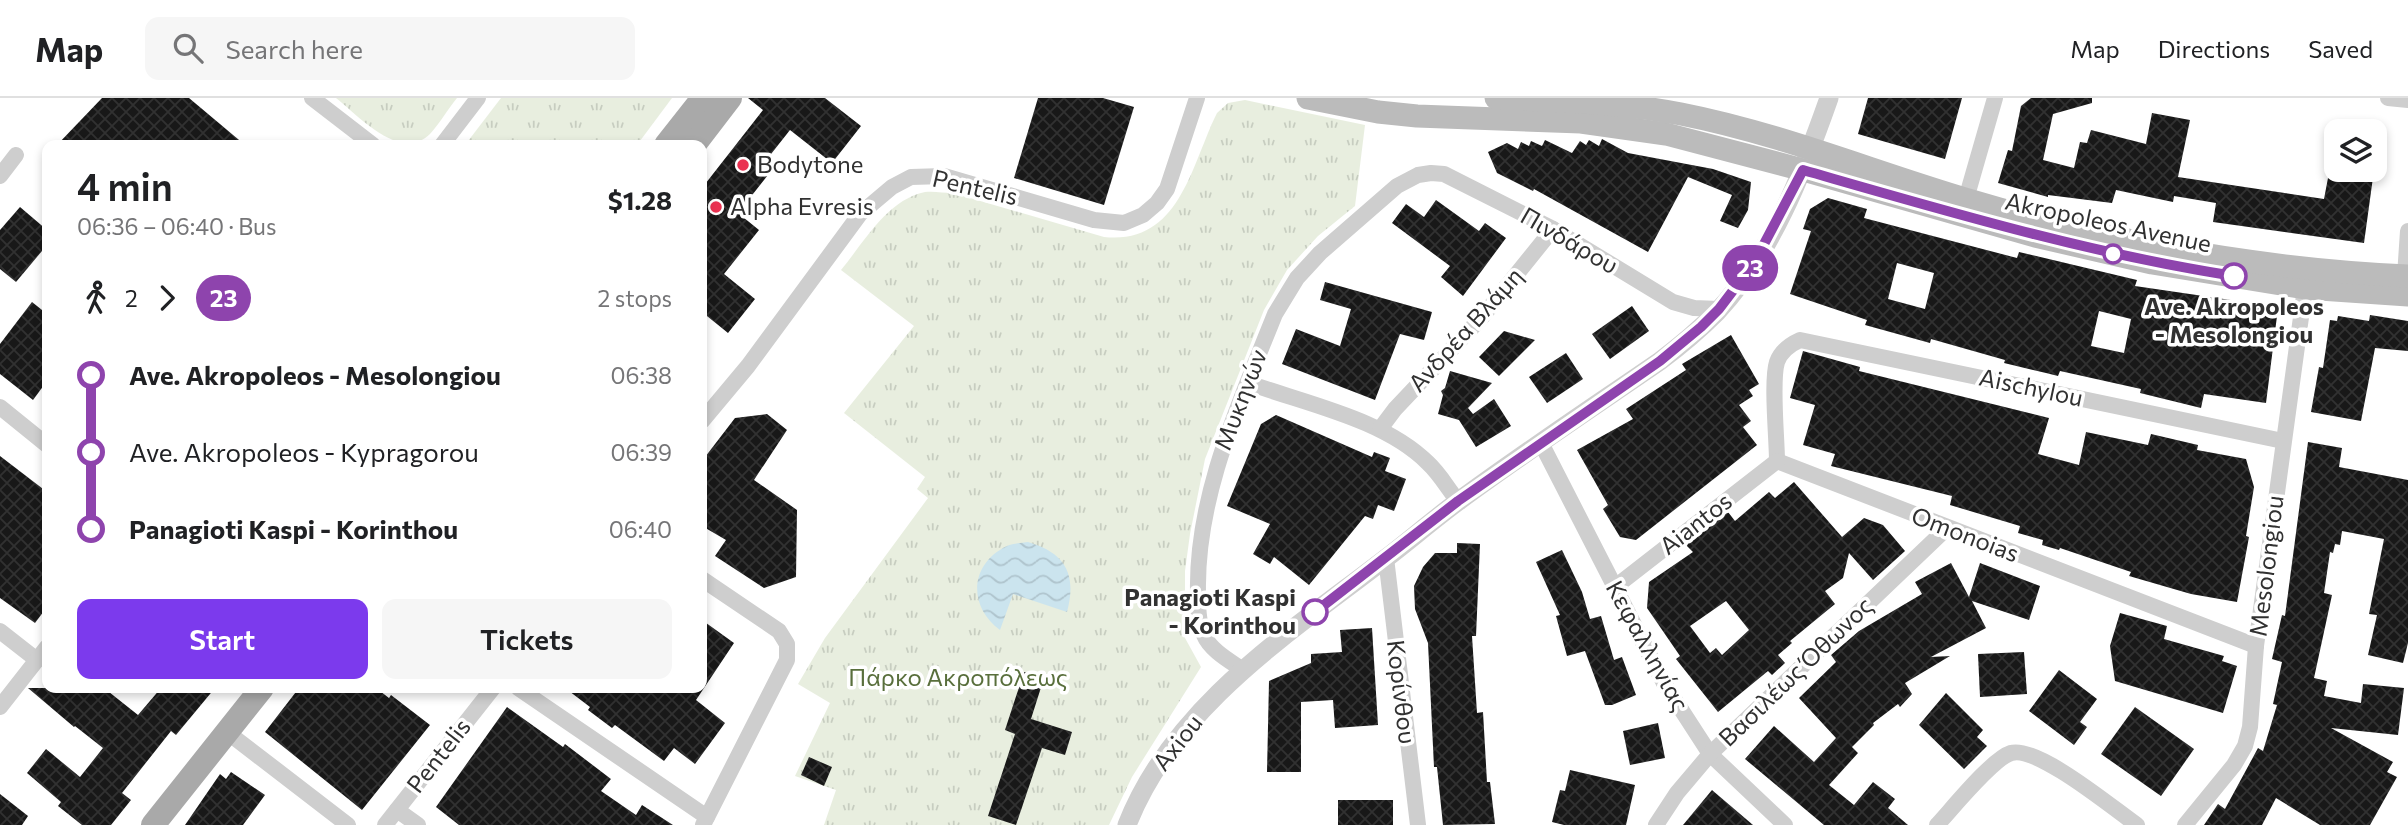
<!DOCTYPE html>
<html lang="en">
<head>
<meta charset="utf-8">
<style>
	:root { --surface:#fff; --page:#f6f6f6; --text:#202124; --muted:#757577; --line:#e0e0e0; --accent:#7c3aed }
	body { margin:0; font-family:Commissioner,sans-serif; background:var(--page); color:var(--text); height:100vh; display:flex; flex-direction:column; font-size:26px; white-space:nowrap }
	* { box-sizing:border-box; margin:0 }
	p { font-size:23px; color:var(--muted) }
	.icon { flex:none; width:38px; height:38px; fill:none; stroke:currentColor; stroke-width:2; stroke-linecap:round; stroke-linejoin:round }
	.map { position:relative; flex:1; overflow:hidden }
	.sheet { position:absolute; left:42px; top:42px; width:665px; height:553px; display:flex; flex-direction:column; background:var(--surface); border-radius:14px; box-shadow:0 4px 10px #0003 }
	.sheet>* { flex:none }
	.badge { padding:0 14px; border-radius:23px; font-size:24px; line-height:46px }
	.tools { position:absolute; left:2324px; top:21px; display:grid; gap:14px }
	.tools a { display:grid; place-items:center; width:63px; height:63px; border-radius:14px; background:var(--surface); box-shadow:0 4px 10px #0003; font-size:35px }
	.map>.badge { position:absolute; translate:-50% -50%; box-shadow:0 0 0 4px #fff }
	.legs { display:flex; align-items:center; gap:10px; height:77px; padding:0 35px; font-size:23px }
	.legs p { margin-inline-start:auto }
	.head { display:flex; align-items:center; justify-content:space-between; height:119px; padding:0 35px }
	h1 { font-size:38px; font-weight:600; line-height:52px }
	.cta { display:flex; gap:14px; margin-top:auto; padding:14px 35px }
	.cta a { flex:1; height:80px; border-radius:14px; background:var(--accent); color:#fff; font-size:28px; font-weight:600; line-height:80px; text-align:center }
	.cta a+a { background:var(--page); color:var(--text) }
	ul { padding:0 35px; list-style:none }
	li { display:flex; align-items:center; gap:24px; height:77px; font-size:26px }
	li i { display:grid; place-items:center; width:10px; height:100%; margin:0 9px; background:currentColor }
	li i::after { content:''; width:18px; height:18px; margin:-9px; border:5px solid; border-radius:50%; background:var(--surface) }
	li p { margin-inline-start:auto }
	li:first-child i { background:linear-gradient(#0000 50%,currentColor 0) }
	li:last-child i { background:linear-gradient(currentColor 50%,#0000 0) }
	header { display:flex; align-items:center; gap:42px; box-sizing:border-box; height:98px; padding:0 35px; background:var(--surface); border-bottom:2px solid var(--line) }
	header strong { font-size:33px }
	nav { display:flex; gap:38px; margin-inline-start:auto; font-size:24px }
	.search { width:490px; height:63px; background:var(--page); display:flex; align-items:center; gap:18px; box-sizing:border-box; padding:0 24px; border-radius:14px; color:var(--muted); font-size:26px }
	.map>svg:first-child { display:block }
	.grass { fill:url(#grass-tufts) }
	.water { fill:url(#water-waves) }
	.building { fill:url(#building-cross-hatch); fill-rule:evenodd }
	.lines { fill:none; stroke-linecap:round; stroke-linejoin:round }
	.minor { stroke:#cecece; stroke-width:16 }
	.tertiary { stroke:#cecece; stroke-width:19 }
	.secondary { stroke:#bbb; stroke-width:23 }
	.primary { stroke:#a9a9a9; stroke-width:24 }
	.line-1-casing { stroke:#fff; stroke-width:16 }
	.line-1 { stroke:#8e44ad; stroke-width:10 }
	.poi-dot { fill:#ea3151; stroke:#fff; stroke-width:2.5 }
	.stop-1-dot { fill:#fff; stroke:#8e44ad; stroke-width:3.5 }
	.labels { text-anchor:middle; stroke-width:7; stroke-linejoin:round; paint-order:stroke }
	.poi-label { font-size:24px; fill:#313131; stroke:#fff; text-anchor:start }
	.street-label { font-size:24px; fill:#313131; stroke:#fff }
	.stop-label { font-size:24px; font-weight:bold; fill:#313131; stroke:#fff }
	.park-label { font-size:24px; fill:#596f3c; stroke:#fff }
</style>
</head>
<body>
<header>
<strong>Map</strong>
<div class="search"><svg class="icon" aria-label="search" viewBox="0 0 24 24"><circle cx="10" cy="10" r="6"/><path d="M15 15l6 6"/></svg>Search here</div>
<nav><a>Map</a><a>Directions</a><a>Saved</a></nav>
</header>
<div class="map">
<svg width="2408" height="727" viewBox="0 0 2408 727">
	<defs>
		<pattern id="grass-tufts" width="24" height="20" patternUnits="userSpaceOnUse" patternTransform="scale(1.75)"><rect width="24" height="20" fill="#e8eedf"/><path d="M3 7l-1-3M5 7V3M7 7l1-3M15 17l-1-3M17 17v-4M19 17l1-3" fill="none" stroke="#c7cdc0"/></pattern>
		<pattern id="water-waves" width="16" height="10" patternUnits="userSpaceOnUse" patternTransform="scale(1.75)"><rect width="16" height="10" fill="#cbe4ee"/><path d="M0 5q4-4 8 0t8 0" fill="none" stroke="#afc4cd"/></pattern>
		<pattern id="building-cross-hatch" width="8" height="8" patternUnits="userSpaceOnUse" patternTransform="scale(1.75)"><rect width="8" height="8" fill="#181818"/><path d="M0 0l8 8M0 8l8-8" fill="none" stroke="#313131"/></pattern>
	</defs>
	<rect width="100%" height="100%" fill="#fff"/>
	<g class="grass">
		<path d="M 336,0 L 457,0 C 448,11 440,25 430,36 C 400,65 359,18 336,0 Z"/>
		<polygon points="501,0 672,0 637,47 465,47"/>
		<path d="M 1245,2 L 1365,27 L 1355,108 L 1318,138 L 1287,172 L 1264,212 L 1205,361 L 1190,436 L 1185,473 L 1185,540 L 1201,569 L 1132,679 L 1109,727 L 824,727 L 836,692 L 795,678 L 830,605 L 798,586 L 825,540 L 928,400 L 917,391 L 925,379 L 844,315 L 914,228 L 841,172 C 865,143 887,102 925,94 C 934,93 944,95 953,95 L 1104,139 C 1180,147 1191,67 1217,15 L 1228,5 Z"/>
	</g>
	<path class="water" d="M 1028,444 C 1066,455 1077,477 1067,514 L 1013,496 L 1000,532 C 968,509 969,466 1007,448 C 1013,445 1021,445 1028,444 Z"/>
	<g class="building">
		<polygon points="102,0 189,0 245,47 57,47"/>
		<polygon points="748,0 825,0 861,28 832,65 790,32 760,70 768,77 738,115 759,132 724,176 755,201 728,235 702,214 702,90 763,12"/>
		<polygon points="1038,0 1103,0 1134,9 1104,107 1014,80"/>
		<polygon points="1868,0 1962,0 1945,61 1858,36"/>
		<polygon points="2031,0 2092,0 2092,5 2053,16 2043,62 2074,70 2080,44 2087,45 2091,32 2146,46 2152,15 2190,22 2178,79 2324,101 2328,80 2351,83 2353,72 2374,72 2364,145 2213,124 2216,105 2174,98 2173,104 2116,92 2112,105 2048,97 2048,99 1998,85 2008,52 2012,53 2021,8"/>
		<polygon points="1602,41 1628,55 1713,71 1751,84 1748,112 1738,130 1720,123 1732,97 1688,79 1648,154 1534,91 1533,93 1497,75 1488,54 1507,45 1518,51 1521,44 1529,48 1531,43 1542,48 1545,42 1572,55 1580,43 1586,47 1589,42 1599,48"/>
		<path d="M 1828,100 L 1867,111 L 1864,120 L 2017,160 L 2019,154 L 2137,182 L 2135,188 L 2265,207 L 2277,218 L 2266,305 L 2204,296 L 2201,310 L 2140,295 L 2141,291 L 2060,273 L 2058,278 L 2046,275 L 2004,265 L 2005,262 L 1931,241 L 1930,245 L 1865,227 L 1867,222 L 1790,196 L 1811,133 L 1803,131 L 1810,111 ZM 1897,165 L 1934,175 L 1925,211 L 1888,201 ZM 2099,213 L 2131,221 L 2124,255 L 2091,248 Z"/>
		<polygon points="1436,102 1479,133 1485,125 1506,140 1463,198 1441,179 1450,168 1392,125 1406,106 1424,119"/>
		<polygon points="20,109 47,132 47,147 16,184 0,171 0,132"/>
		<polygon points="1325,184 1432,214 1424,242 1400,236 1375,302 1282,266 1296,231 1340,248 1351,211 1320,202"/>
		<polygon points="32,204 47,216 47,283 33,302 0,276 0,246"/>
		<polygon points="1632,208 1649,233 1610,261 1592,236"/>
		<polygon points="2370,217 2408,223 2408,253 2375,250 2361,323 2311,314 2319,269 2323,270 2330,222 2337,223 2338,218 2369,223"/>
		<polygon points="1504,233 1535,242 1499,278 1479,259"/>
		<polygon points="1731,237 1759,286 1749,292 1753,298 1739,307 1751,323 1743,329 1757,347 1636,442 1620,439 1603,411 1608,407 1577,352 1633,321 1626,311 1686,272 1682,266"/>
		<polygon points="1803,253 1860,269 1859,273 2049,320 2038,356 2079,367 2086,334 2148,347 2151,336 2198,347 2197,352 2246,361 2254,389 2246,438 2249,439 2237,504 2191,496 2129,478 2131,474 2060,450 2059,452 2042,447 2043,442 2018,435 2020,428 1950,407 1952,398 1831,368 1835,356 1803,347 1815,307 1790,300"/>
		<polygon points="1566,255 1583,281 1547,305 1529,279"/>
		<polygon points="1450,273 1492,285 1468,310 1473,316 1494,301 1511,328 1476,349 1459,322 1438,316 1443,297 1441,293 1445,290"/>
		<polygon points="767,316 787,332 754,382 797,412 796,479 764,490 715,458 726,442 702,428 702,363 735,320"/>
		<polygon points="1276,317 1372,359 1374,354 1390,360 1385,373 1406,381 1394,413 1378,407 1373,421 1365,418 1309,487 1274,459 1270,466 1253,456 1270,426 1227,408 1261,326"/>
		<polygon points="2308,344 2342,350 2339,369 2408,382 2408,545 2403,565 2368,557 2377,517 2369,516 2384,441 2342,433 2340,447 2335,446 2333,455 2330,454 2324,495 2332,497 2314,580 2327,583 2324,598 2361,605 2363,586 2404,590 2398,637 2331,630 2393,664 2387,674 2397,679 2370,727 2320,727 2276,700 2262,727 2204,727 2218,706 2225,711 2258,650 2263,653 2277,607 2273,606 2282,564 2272,561 2282,517 2285,518"/>
		<polygon points="0,358 47,394 47,509 35,525 0,500"/>
		<path d="M 1794,384 L 1842,439 L 1864,420 L 1883,427 L 1905,453 L 1873,482 L 1849,455 L 1843,480 L 1825,493 L 1835,506 L 1790,543 L 1792,545 L 1778,557 L 1785,565 L 1772,577 L 1768,573 L 1718,614 L 1676,561 L 1680,558 L 1647,510 L 1649,484 L 1693,454 L 1686,447 L 1728,414 L 1735,423 L 1769,394 L 1775,400 ZM 1726,503 L 1749,532 L 1722,557 L 1716,550 L 1710,555 L 1690,528 Z"/>
		<polygon points="1457,445 1480,446 1476,538 1472,538 1477,615 1483,614 1487,684 1490,684 1495,726 1443,727 1437,669 1434,669 1428,545 1415,511 1414,488 1423,469 1435,455 1457,455"/>
		<polygon points="1562,452 1582,494 1590,521 1601,518 1614,562 1622,559 1636,597 1612,607 1605,607 1585,553 1567,558 1556,518 1560,517 1536,464"/>
		<polygon points="1951,465 1969,499 1980,465 2040,488 2029,522 1972,503 1986,530 1931,559 1950,558 1905,585 1912,596 1900,609 1898,606 1873,625 1874,627 1852,649 1858,655 1829,687 1854,707 1873,684 1895,701 1888,710 1908,727 1824,727 1745,661 1774,628 1814,664 1836,640 1799,600 1836,564 1831,557 1859,533 1922,496 1915,484"/>
		<polygon points="2120,515 2167,528 2164,541 2224,558 2222,563 2237,568 2223,615 2115,583 2110,548"/>
		<polygon points="702,522 734,545 696,602 725,625 695,666 674,650 664,663 615,627 612,630 588,612 590,609 565,590 702,590"/>
		<polygon points="1372,530 1378,627 1335,630 1333,602 1301,604 1301,674 1267,674 1269,583 1311,565 1311,556 1342,554 1340,532"/>
		<polygon points="2024,554 2027,596 1980,599 1978,556"/>
		<polygon points="2059,572 2097,601 2080,624 2087,629 2074,647 2029,613"/>
		<polygon points="1024,574 1044,580 1031,621 1072,634 1065,657 1042,650 1016,727 988,718 1015,636 1005,632"/>
		<polygon points="28,590 104,590 138,617 161,590 215,590 176,637 171,633 122,695 131,702 111,727 82,727 58,708 61,704 27,675 46,651 80,679 103,650 75,628 74,629"/>
		<polygon points="299,590 376,590 389,600 391,597 430,627 362,712 265,634"/>
		<polygon points="1946,595 1983,632 1977,639 1987,648 1964,671 1919,627"/>
		<polygon points="507,609 563,649 565,646 611,681 601,693 636,717 642,707 673,727 459,727 436,709"/>
		<polygon points="2135,609 2194,651 2161,698 2101,656"/>
		<polygon points="1658,625 1665,660 1630,667 1623,633"/>
		<polygon points="809,659 832,669 824,688 801,677"/>
		<polygon points="1570,672 1635,687 1626,727 1564,727 1552,724 1560,692 1565,693"/>
		<polygon points="231,674 265,697 243,727 185,727 220,676 226,681"/>
		<polygon points="1712,692 1753,727 1683,727"/>
		<polygon points="0,696 28,718 22,727 0,727"/>
		<rect x="1338" y="702" width="55" height="25"/>
	</g>
	<g class="lines">
		<g class="minor">
			<polyline points="312,0 373,47"/>
			<polyline points="2388,0 2408,2"/>
			<polyline points="442,47 478,0"/>
			<polyline points="0,78 16,57"/>
			<polyline points="1966,101 1995,0"/>
			<polyline points="2405,178 2408,133"/>
			<path d="M 1249,285 C 1306,306 1384,321 1428,365 C 1440,376 1448,391 1458,403"/>
			<polyline points="0,309 47,347"/>
			<polyline points="702,323 748,268 860,116 892,89 911,79 944,78 1094,122 1124,125 1143,117 1157,105 1167,91 1197,0"/>
			<polyline points="1380,331 1395,311 1482,219 1553,131"/>
			<polyline points="1541,345 1664,585 1710,656 1785,727"/>
			<path d="M 1777,363 C 1777,341 1771,283 1777,264 C 1781,253 1789,247 1800,242 L 2283,343"/>
			<polyline points="1777,363 2256,548"/>
			<polyline points="1386,460 1418,727"/>
			<polyline points="702,481 779,533 787,546 787,562 703,727"/>
			<polyline points="1615,489 1777,363"/>
			<polyline points="0,533 37,562"/>
			<path d="M 1243,572 C 1230,563 1210,552 1204,537 C 1198,524 1198,508 1198,494 C 1196,397 1240,304 1275,216 L 1297,180 L 1320,155 L 1397,88 L 1418,77 L 1431,75 L 1444,76 L 1553,131 L 1673,204 L 1694,210 L 1719,211"/>
			<polyline points="518,590 707,719"/>
			<polyline points="0,609 47,549"/>
			<polyline points="227,634 348,727"/>
			<polyline points="397,712 418,727"/>
			<polyline points="385,727 493,590"/>
			<polyline points="1656,727 1677,695 1710,656 1947,430"/>
			<path d="M 1937,727 C 1952,711 1992,661 2011,655 C 2037,647 2114,711 2137,727"/>
			<polyline points="2185,727 2234,667 2245,648 2250,629 2256,548 2305,190"/>
		</g>
		<path class="tertiary" d="M 1127,727 C 1173,609 1289,535 1385,461 C 1410,442 1434,421 1460,402 C 1525,354 1593,309 1660,263 C 1680,248 1699,232 1717,214 C 1772,155 1803,74 1829,0"/>
		<g class="secondary">
			<polyline points="1308,0 1378,14 1417,18 1581,24 1666,36 1803,72 2035,138 2152,165 2305,190 2408,197"/>
			<path d="M 1496,0 C 1558,3 1620,4 1681,16 C 1778,35 1871,73 1965,101 C 2109,144 2258,171 2408,178"/>
		</g>
		<g class="primary">
			<polyline points="666,47 703,0"/>
			<polyline points="694,47 730,0"/>
			<polyline points="153,727 262,590"/>
		</g>
	</g>
	<g class="lines">
		<g class="line-1-casing">
			<path id="line-1" d="M 1315,514 L 1458,403 L 1660,263 L 1701,229 L 1719,211 L 1754,165 L 1803,72 C 1946,113 2087,155 2234,178"/>
		</g>
		<use href="#line-1" class="line-1"/>
	</g>
	<g class="poi-dot">
		<circle cx="743" cy="67" r="7"/>
		<circle cx="716" cy="109" r="7"/>
	</g>
	<g class="stop-1-dot">
		<circle cx="2113" cy="156" r="9"/>
		<circle cx="2234" cy="178" r="12"/>
		<circle cx="1315" cy="514" r="12"/>
	</g>
	<g class="labels">
		<g class="poi-label">
			<text x="757" y="75">Bodytone</text>
			<text x="730" y="117">Alpha Evresis</text>
		</g>
		<g class="street-label">
			<text transform="translate(975 90) rotate(13)" y="8">Pentelis</text>
			<text transform="translate(2108 125) rotate(12)" y="8">Akropoleos Avenue</text>
			<text transform="translate(1569 143) rotate(30)" y="8">Πινδάρου</text>
			<text transform="translate(1466 232) rotate(-48)" y="8">Ανδρέα Βλάμη</text>
			<text transform="translate(2031 290) rotate(12)" y="8">Aischylou</text>
			<text transform="translate(1241 302) rotate(-69)" y="8">Μυκηνών</text>
			<text transform="translate(1696 426) rotate(-38)" y="8">Aiantos</text>
			<text transform="translate(1965 437) rotate(21)" y="8">Omonoias</text>
			<text transform="translate(2267 468) rotate(-83)" y="8">Mesolongiou</text>
			<text transform="translate(1647 548) rotate(61)" y="8">Κεφαλληνίας</text>
			<text transform="translate(1796 574) rotate(-44)" y="8">Βασιλέως Όθωνος</text>
			<text transform="translate(1401 594) rotate(83)" y="8">Κορίνθου</text>
			<text transform="translate(1178 645) rotate(-52)" y="8">Axiou</text>
			<text transform="translate(439 658) rotate(-52)" y="8">Pentelis</text>
		</g>
		<g class="stop-label">
			<text x="2234" y="217">Ave. Akropoleos<tspan x="2234" dy="28">- Mesolongiou</tspan></text>
			<text x="1296" y="508" text-anchor="end">Panagioti Kaspi<tspan x="1296" dy="28">- Korinthou</tspan></text>
		</g>
		<g class="park-label">
			<text x="958" y="588">Πάρκο Ακροπόλεως</text>
		</g>
	</g>
</svg>
<div class="tools">
<a><svg class="icon" aria-label="layers" viewBox="0 0 24 24"><path d="M12 4l9 5-9 5-9-5zM3 14l9 5 9-5"/></svg></a>
</div>
<b class="badge" style="left:1750px;top:170px;background:#8e44ad;color:#fff">23</b>
<section class="sheet">
<div class="head"><div><h1>4 min</h1><p>06:36 – 06:40 · Bus</p></div><b>$1.28</b></div>
<div class="legs"><svg class="icon" aria-label="walk" viewBox="0 0 24 24"><circle cx="13" cy="4" r="2"/><path d="M13 8l-2 6 4 7M11 14l-3 7M7 12l3-4h3l4 4"/></svg>2<svg class="icon" aria-label="forward" viewBox="0 0 24 24"><path d="M9 5l7 7-7 7"/></svg><b class="badge" style="background:#8e44ad;color:#fff">23</b><p>2 stops</p></div>
<ul>
<li><i style="color:#8e44ad"></i><b>Ave. Akropoleos - Mesolongiou</b><p>06:38</p></li>
<li><i style="color:#8e44ad"></i><span>Ave. Akropoleos - Kypragorou</span><p>06:39</p></li>
<li><i style="color:#8e44ad"></i><b>Panagioti Kaspi - Korinthou</b><p>06:40</p></li>
</ul>
<div class="cta"><a>Start</a><a>Tickets</a></div>
</section>
</div>
</body>
</html>
